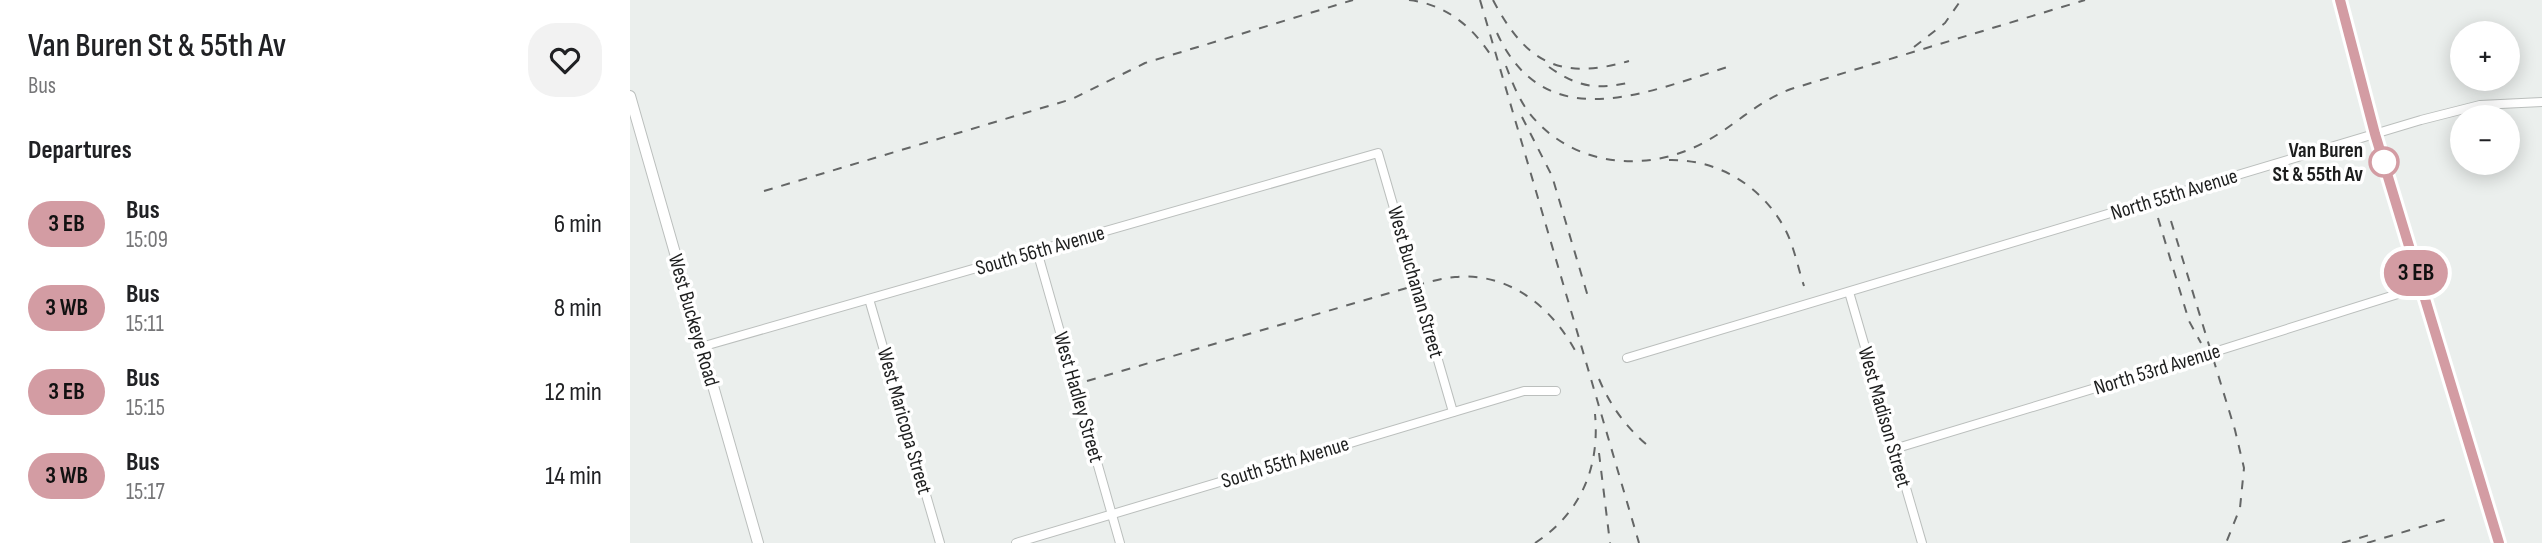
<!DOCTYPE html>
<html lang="en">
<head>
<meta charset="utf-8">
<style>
	:root { --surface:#fff; --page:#f2f2f2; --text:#202124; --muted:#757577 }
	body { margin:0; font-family:"Sofia Sans Condensed",sans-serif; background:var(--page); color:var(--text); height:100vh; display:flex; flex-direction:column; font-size:26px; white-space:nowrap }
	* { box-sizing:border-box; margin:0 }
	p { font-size:23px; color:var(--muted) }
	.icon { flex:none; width:38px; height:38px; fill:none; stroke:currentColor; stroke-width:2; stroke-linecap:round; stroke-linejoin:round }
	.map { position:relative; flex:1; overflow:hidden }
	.details { display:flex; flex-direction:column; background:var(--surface); width:630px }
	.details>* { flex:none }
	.badge { padding:0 14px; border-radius:23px; font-size:24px; line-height:46px }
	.fabs { position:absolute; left:1820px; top:21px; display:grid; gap:14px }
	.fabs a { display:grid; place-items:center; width:70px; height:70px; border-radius:50%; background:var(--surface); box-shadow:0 4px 18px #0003; font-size:35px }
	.map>.badge { position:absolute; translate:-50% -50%; box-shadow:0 0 0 4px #fff }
	h2 { padding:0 28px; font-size:26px; line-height:63px }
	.round { display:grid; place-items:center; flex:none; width:74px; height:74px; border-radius:28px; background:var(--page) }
	.summary { display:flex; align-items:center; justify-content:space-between; height:119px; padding:0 28px }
	h1 { font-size:33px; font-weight:600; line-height:52px }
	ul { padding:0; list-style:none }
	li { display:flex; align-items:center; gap:21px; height:84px; padding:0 28px }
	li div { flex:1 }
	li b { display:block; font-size:26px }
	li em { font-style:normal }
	li .badge { min-width:77px; font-weight:700; text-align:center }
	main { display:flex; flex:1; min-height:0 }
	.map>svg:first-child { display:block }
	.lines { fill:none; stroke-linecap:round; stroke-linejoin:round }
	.minor-casing { stroke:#bbbfbd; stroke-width:10 }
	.major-casing { stroke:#bbbfbd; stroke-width:12 }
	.minor { stroke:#fff; stroke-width:8 }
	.major { stroke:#fff; stroke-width:10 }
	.rail { stroke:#646666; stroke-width:2; stroke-dasharray:9 9; stroke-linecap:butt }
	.line-casing { stroke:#fff; stroke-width:16 }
	.line { stroke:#d39ca3; stroke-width:10 }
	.stop-dot { fill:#fff; stroke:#d39ca3; stroke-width:3.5 }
	.labels { text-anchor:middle; stroke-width:7; stroke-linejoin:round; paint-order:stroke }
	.stop-label { font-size:21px; font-weight:bold; fill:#1d1e1e; stroke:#fff; text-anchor:end }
	.street-label { font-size:21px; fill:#1d1e1e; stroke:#fff }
</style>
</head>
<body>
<main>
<section class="details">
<div class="summary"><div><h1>Van Buren St &amp; 55th Av</h1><p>Bus</p></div><a class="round"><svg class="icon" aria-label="heart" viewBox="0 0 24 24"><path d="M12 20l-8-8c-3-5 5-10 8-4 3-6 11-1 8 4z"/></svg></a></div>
<h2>Departures</h2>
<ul>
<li><span class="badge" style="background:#d39ca3;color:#111">3 EB</span><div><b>Bus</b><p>15:09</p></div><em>6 min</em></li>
<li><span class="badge" style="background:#d39ca3;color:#111">3 WB</span><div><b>Bus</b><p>15:11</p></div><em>8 min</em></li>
<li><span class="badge" style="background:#d39ca3;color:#111">3 EB</span><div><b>Bus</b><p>15:15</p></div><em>12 min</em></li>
<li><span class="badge" style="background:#d39ca3;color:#111">3 WB</span><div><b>Bus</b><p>15:17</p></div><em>14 min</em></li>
</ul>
</section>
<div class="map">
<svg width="1912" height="543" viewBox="0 0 1912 543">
	<rect width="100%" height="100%" fill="#ebefed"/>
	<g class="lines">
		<g class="minor-casing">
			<g id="minor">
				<polyline points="407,251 490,543"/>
				<polyline points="1219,292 1292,543"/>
				<polyline points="239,299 310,543"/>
				<polyline points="71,347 748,153 823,412"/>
				<polyline points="997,358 1791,120 1850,105 1912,102"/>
				<polyline points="1264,449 1581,353 1790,287"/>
				<polyline points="386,543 894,391 926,391"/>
			</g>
		</g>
		<g class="major-casing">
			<g id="major">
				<polyline points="1710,0 1745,134 1869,543"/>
				<polyline points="0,96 128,543"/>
			</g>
		</g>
		<use href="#minor" class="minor"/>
		<use href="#major" class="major"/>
		<g class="rail">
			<path d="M 779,0 C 814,4 841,25 860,54"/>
			<polyline points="850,0 1009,543"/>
			<path d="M 863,0 C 896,63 930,81 999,61"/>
			<path d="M 867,33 C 916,140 1019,91 1104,65"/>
			<polyline points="1284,47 1315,23 1331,0"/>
			<path d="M 876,66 C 882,82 889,100 900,114 C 943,167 1016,174 1075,142 C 1106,125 1126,102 1161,89 L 1455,0"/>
			<path d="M 919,67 C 949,88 967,90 1002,82"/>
			<polyline points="892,117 922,176 959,300"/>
			<path d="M 1039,160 C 1088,159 1132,186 1155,229 C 1164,246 1168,268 1174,286"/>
			<polyline points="134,191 442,99 515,63 723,0"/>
			<polyline points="1528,218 1559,321 1571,343"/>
			<polyline points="1541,221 1605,430 1614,468 1610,508 1596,543"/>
			<path d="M 969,379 C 980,405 995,426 1017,445"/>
			<path d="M 457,381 L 787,285 C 799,282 812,278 825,277 C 880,272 923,308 947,354"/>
			<polyline points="969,453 980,543"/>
			<path d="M 905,543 C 951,513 970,467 965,414"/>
			<polyline points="1712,543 1746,533"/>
			<polyline points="1737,543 1817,519"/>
		</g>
	</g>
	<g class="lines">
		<g class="line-casing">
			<polyline id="line" points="1710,0 1745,134 1869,543"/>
		</g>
		<use href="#line" class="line"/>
	</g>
	<circle class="stop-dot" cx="1754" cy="162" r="14"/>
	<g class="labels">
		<g class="stop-label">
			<text x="1733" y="157">Van Buren<tspan x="1733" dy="24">St &amp; 55th Av</tspan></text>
		</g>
		<g class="street-label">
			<text transform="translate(1544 194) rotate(-17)" y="7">North 55th Avenue</text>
			<text transform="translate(410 250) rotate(-16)" y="7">South 56th Avenue</text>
			<text transform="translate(786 282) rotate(74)" y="7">West Buchanan Street</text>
			<text transform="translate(64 320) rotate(74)" y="7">West Buckeye Road</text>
			<text transform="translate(1527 369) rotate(-17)" y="7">North 53rd Avenue</text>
			<text transform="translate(449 397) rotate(74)" y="7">West Hadley Street</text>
			<text transform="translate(1255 417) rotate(74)" y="7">West Madison Street</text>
			<text transform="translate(275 421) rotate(74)" y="7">West Maricopa Street</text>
			<text transform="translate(655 462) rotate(-17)" y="7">South 55th Avenue</text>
		</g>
	</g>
</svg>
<div class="fabs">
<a>+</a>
<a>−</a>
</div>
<b class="badge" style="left:1786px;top:273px;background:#d39ca3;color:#111">3 EB</b>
</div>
</main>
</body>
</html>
